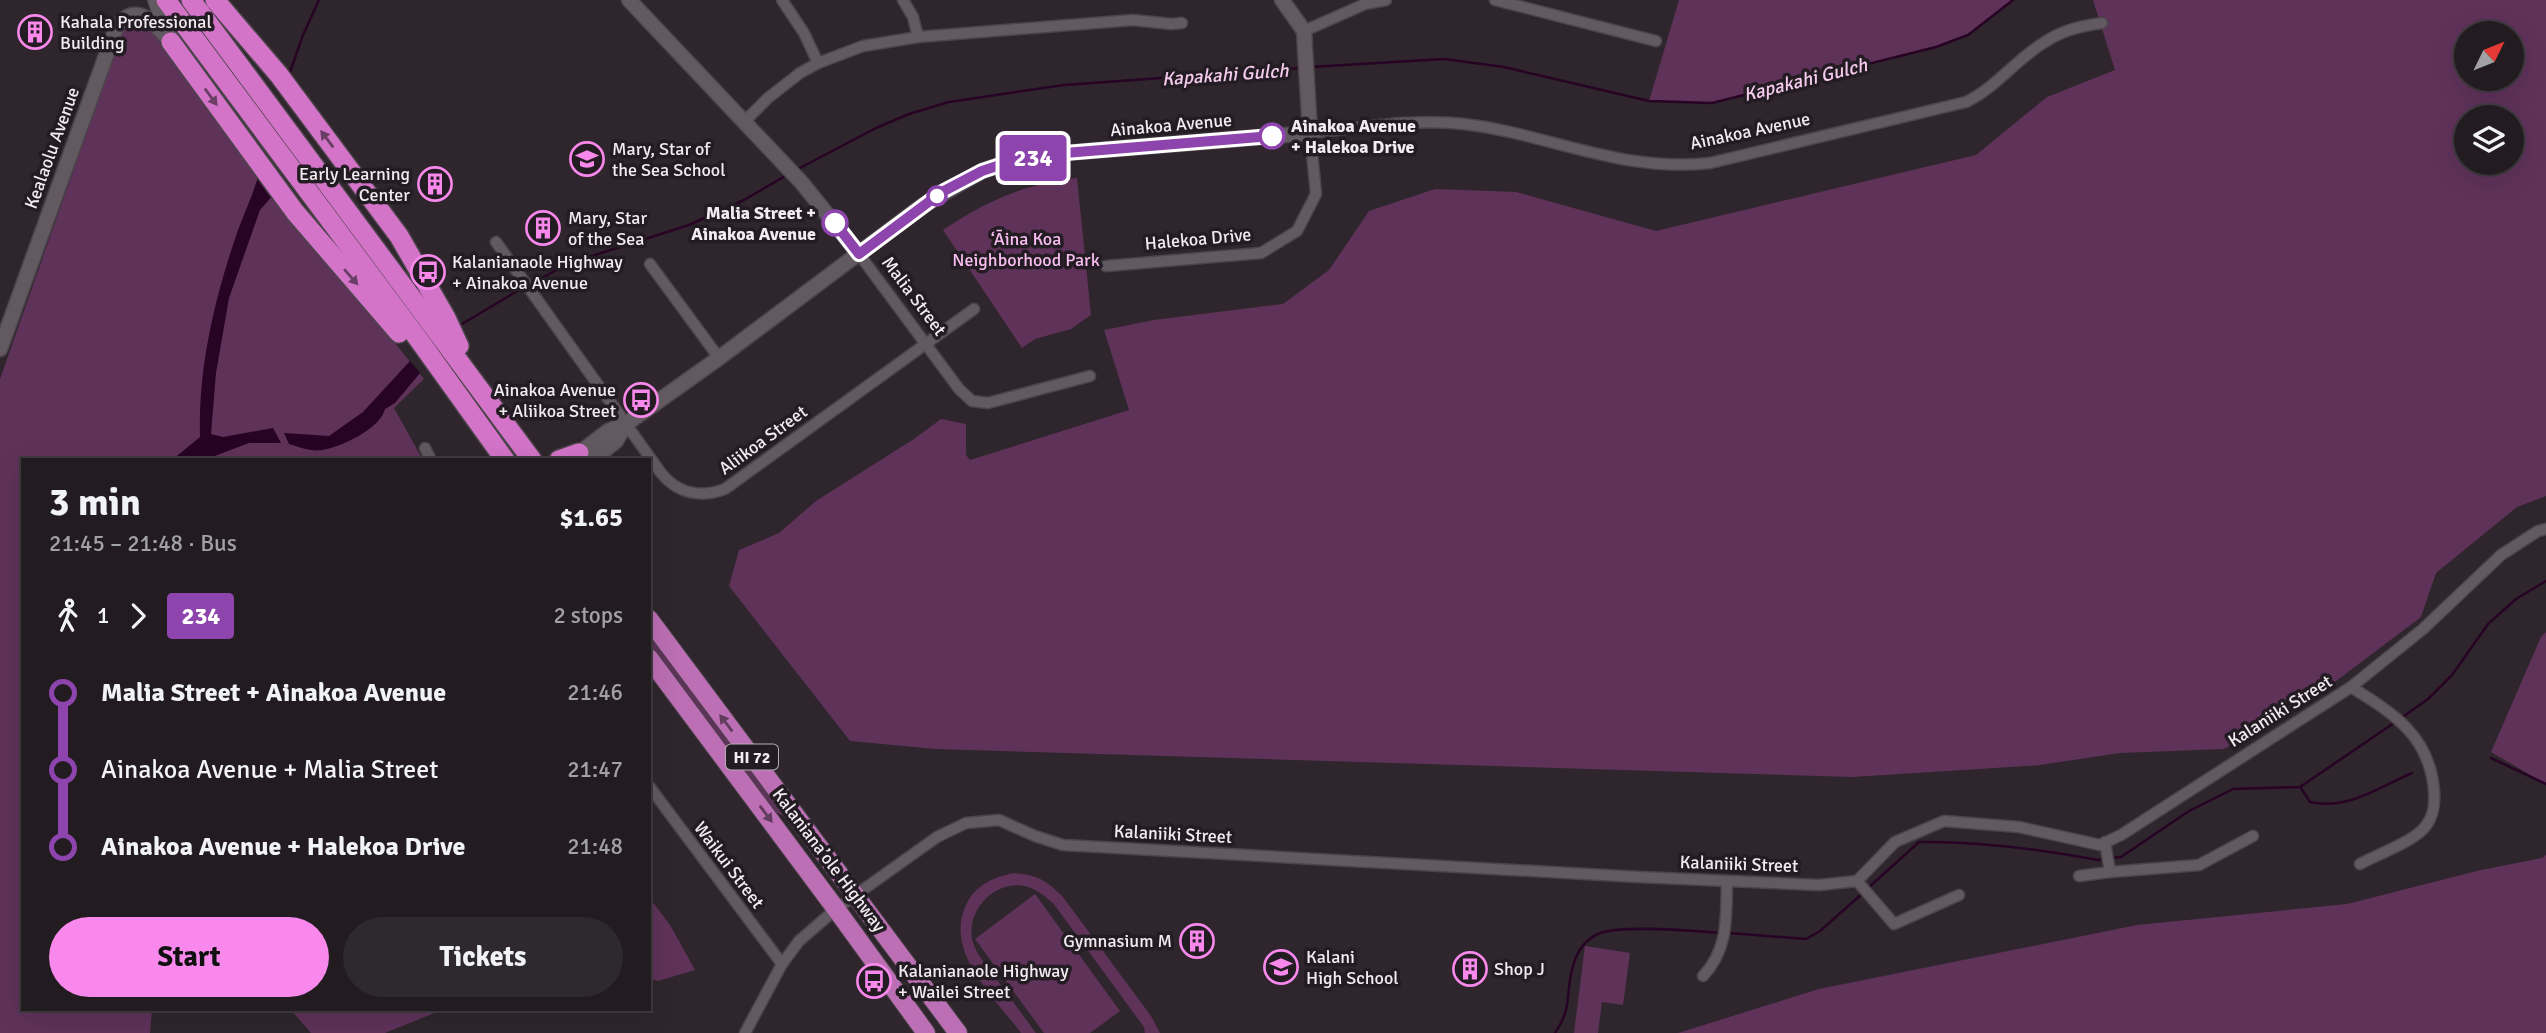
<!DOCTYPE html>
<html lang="en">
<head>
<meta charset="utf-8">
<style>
	:root { --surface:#221c21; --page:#2e292e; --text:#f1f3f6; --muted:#a2a1a5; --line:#3f3a3f; --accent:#f888eb }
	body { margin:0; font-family:Signika,sans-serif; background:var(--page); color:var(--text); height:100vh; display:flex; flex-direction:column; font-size:26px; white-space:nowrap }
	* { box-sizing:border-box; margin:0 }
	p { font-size:23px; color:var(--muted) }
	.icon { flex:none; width:38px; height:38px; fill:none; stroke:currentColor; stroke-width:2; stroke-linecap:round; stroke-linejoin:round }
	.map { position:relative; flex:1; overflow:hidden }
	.sheet { position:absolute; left:21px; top:458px; width:630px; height:553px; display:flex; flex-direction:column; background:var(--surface); border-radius:0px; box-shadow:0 7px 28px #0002,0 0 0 2px var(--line) }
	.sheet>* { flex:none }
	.badge { padding:0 14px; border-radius:5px; font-size:24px; line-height:46px }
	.needle { width:46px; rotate:47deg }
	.fabs { position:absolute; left:2454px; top:21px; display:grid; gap:14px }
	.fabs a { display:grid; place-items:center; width:70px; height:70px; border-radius:50%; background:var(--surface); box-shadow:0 7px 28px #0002,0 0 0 2px var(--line); font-size:35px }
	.map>.badge { position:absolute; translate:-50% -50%; box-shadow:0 0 0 4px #fff }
	.legs { display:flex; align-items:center; gap:10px; height:77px; padding:0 28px; font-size:23px }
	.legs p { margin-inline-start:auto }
	.overview { display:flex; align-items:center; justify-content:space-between; height:119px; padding:0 28px }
	h1 { font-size:38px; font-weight:700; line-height:52px }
	.action { display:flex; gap:14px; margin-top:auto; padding:14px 28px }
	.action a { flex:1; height:80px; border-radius:42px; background:var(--accent); color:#111; font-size:28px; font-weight:700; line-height:80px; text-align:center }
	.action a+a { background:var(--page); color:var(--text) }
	ul { padding:0 28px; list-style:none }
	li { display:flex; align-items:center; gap:24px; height:77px; font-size:26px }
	li i { display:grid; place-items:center; width:10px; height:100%; margin:0 9px; background:currentColor }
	li i::after { content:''; width:18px; height:18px; margin:-9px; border:5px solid; border-radius:50%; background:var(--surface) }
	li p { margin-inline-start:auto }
	li:first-child i { background:linear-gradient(#0000 50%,currentColor 0) }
	li:last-child i { background:linear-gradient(currentColor 50%,#0000 0) }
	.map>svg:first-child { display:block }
	.green { fill:#5f325a; fill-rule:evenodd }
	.water { fill:#270324 }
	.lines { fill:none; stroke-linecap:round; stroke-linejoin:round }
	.stream { stroke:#270324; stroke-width:2.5 }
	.minor-casing { stroke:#4b444a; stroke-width:13 }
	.tertiary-casing { stroke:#4b444a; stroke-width:17 }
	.secondary-casing { stroke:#4b444a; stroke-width:18 }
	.trunk-casing { stroke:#4b444a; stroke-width:20 }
	.motorway-casing { stroke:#4b444a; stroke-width:22 }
	.minor { stroke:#635a61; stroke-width:10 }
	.tertiary { stroke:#635a61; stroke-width:14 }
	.secondary { stroke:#635a61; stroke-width:16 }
	.trunk { stroke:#bc6fb4; stroke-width:18 }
	.motorway { stroke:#d374c8; stroke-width:19 }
	.oneway { fill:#6a3f65 }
	.oneway2 { fill:#613d5d }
	.line-1-casing { stroke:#fff; stroke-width:16 }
	.line-1 { stroke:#8e44ad; stroke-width:10 }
	.stop-1-dot { fill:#fff; stroke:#8e44ad; stroke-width:3.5 }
	.labels { text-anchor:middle; stroke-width:7; stroke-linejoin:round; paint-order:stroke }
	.shield { fill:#241c23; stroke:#b4aeb3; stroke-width:2 }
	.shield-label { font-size:16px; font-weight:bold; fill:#f2ecf1 }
	.poi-label { font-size:18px; fill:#f2ecf1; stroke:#241c23; text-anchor:start }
	.street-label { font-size:18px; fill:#f2ecf1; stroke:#241c23 }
	.stop-label { font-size:18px; font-weight:bold; fill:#f2ecf1; stroke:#241c23; text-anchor:start }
	.park-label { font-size:18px; fill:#f9bdf0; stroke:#241c23 }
	.water-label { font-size:19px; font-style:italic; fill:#f4cbed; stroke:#241c23 }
</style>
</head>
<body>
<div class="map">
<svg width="2546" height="1033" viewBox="0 0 2546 1033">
	<rect width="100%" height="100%" fill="#2e262c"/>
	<g class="green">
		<polygon points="1679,0 2013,0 1968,35 1936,47 1712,103 1649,101"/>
		<path d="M 2093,0 L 2546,0 L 2546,496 L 2517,507 L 2436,573 L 2421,617 L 2303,706 L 2224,749 L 2120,753 L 2040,765 L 1852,777 L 936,749 L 850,741 L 729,586 L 739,550 L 779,533 L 816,501 L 914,439 L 941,419 L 966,424 L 966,455 L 970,460 L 1129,410 L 1104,330 L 1154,320 L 1283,304 L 1329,270 L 1369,211 L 1435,189 L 1516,192 L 1656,231 L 1976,155 L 2047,97 L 2115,70 ZM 2466,33 L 2511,33 L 2511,79 L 2466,79 ZM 2466,117 L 2511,117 L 2511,163 L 2466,163 Z"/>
		<polygon points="137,20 155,30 344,280 424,379 394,408 423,460 23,460 23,1010 152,1010 150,1033 0,1033 0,379 125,24"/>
		<path d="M 1077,178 L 1091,315 L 1071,329 L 1035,339 L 1022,348 L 943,230 C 985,202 1026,183 1077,178 Z"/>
		<polygon points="2546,632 2546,784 2491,752 2541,637"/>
		<polygon points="649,633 786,817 775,812 759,790 733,761 649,647"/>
		<polygon points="2546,855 2546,1033 1678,1033 1819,989 2137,925 2347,904 2481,870 2542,858"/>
		<path d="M 1014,873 C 1038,875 1046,880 1063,897 L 1151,1016 L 1160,1033 L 1145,1033 L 1144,1027 L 1053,903 C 1044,896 1037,889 1025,886 C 995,880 967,909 972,939 C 973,944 976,950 978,954 L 1036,1033 L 1021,1033 C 994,997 944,952 966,905 C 975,885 994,877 1014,873 Z"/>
		<polygon points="1035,894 1120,1011 1090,1033 1044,1033 975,939"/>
		<polygon points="649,897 670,925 695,970 658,981 649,979"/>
		<polygon points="1585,946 1630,953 1623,1005 1602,1002 1598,1033 1574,1033"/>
		<polygon points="291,1010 442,1010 385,1033 311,1033"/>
	</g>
	<g class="water">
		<path d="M 259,173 L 274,194 L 260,210 L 229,298 L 216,373 L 211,434 L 223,437 L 273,428 L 281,443 L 249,443 L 204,460 L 172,460 L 200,437 C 198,366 215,297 238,230 C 245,211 254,193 259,173 Z"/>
		<path d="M 410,361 L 420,373 L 395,403 L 385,409 C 380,429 341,447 322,450 C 312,452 299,447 289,444 L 284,433 L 329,436 L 363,412 Z"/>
	</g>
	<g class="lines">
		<g class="stream">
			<polyline points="1311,67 1444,59 1504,67 1649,101 1712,103 1936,47 1968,35 2013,0"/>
			<polyline points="290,72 303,35 319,0"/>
			<polyline points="796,170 876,128 909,114 949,102 1064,85 1301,68"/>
			<polyline points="530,284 570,263 689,225 744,200 787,175"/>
			<polyline points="462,324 524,287"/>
			<polyline points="2400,719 2428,699 2452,675 2488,624 2516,599 2546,581"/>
			<polyline points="2491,758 2546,784"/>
			<path d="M 2301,788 L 2310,802 C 2349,810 2377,788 2412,773"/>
			<polyline points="2111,858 2121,857 2189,811 2233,789 2300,787 2394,723"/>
			<path d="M 1868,888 L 1919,842 C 1979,841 2039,849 2098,860 L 2105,859"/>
			<polyline points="1729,933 1806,939 1820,931 1863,893"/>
			<path d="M 1555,1033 C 1573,1007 1565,993 1573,966 C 1577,952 1584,940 1598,934 C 1619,924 1696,931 1722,933"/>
		</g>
		<g class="minor-casing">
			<g id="minor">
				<polyline points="782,0 804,33 818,63"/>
				<polyline points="903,0 913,17 918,37"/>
				<polyline points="1495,0 1656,41"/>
				<polyline points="1304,31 1365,4 1386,0"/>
				<polyline points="744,122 768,98 800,73 818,63 863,46 918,37 1133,20 1171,24 1182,23"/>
				<path d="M 496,242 L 661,473 C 678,494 701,498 725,489 L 974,309"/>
				<polyline points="859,254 959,389 972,401 988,403 1090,376"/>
				<polyline points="650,264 719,358"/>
				<path d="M 1106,266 L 1261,253 L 1297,231 L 1316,194 L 1310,133 C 1360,128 1414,118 1464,124 C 1549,134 1620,173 1710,163 L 1966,102 C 1997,87 2016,59 2045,42 C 2063,30 2081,26 2102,23"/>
				<polyline points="425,448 431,460"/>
				<path d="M 2351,687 C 2393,713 2430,736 2434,791 C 2435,804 2434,816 2425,827 C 2413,842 2378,854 2360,864"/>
				<polyline points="649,786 782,964"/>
				<polyline points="2105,842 2110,872 2199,865 2253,836"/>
				<polyline points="2079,876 2110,872"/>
				<polyline points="1857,881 1894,924 1959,895"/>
				<path d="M 1703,976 C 1729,949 1726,916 1727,881"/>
				<polyline points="745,1033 782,964 799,941 836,909 937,837 966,823 999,820 1035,836 1063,845 1639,877 1819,885 1857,881 1895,842 1944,821 2019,827 2100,845 2121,835 2351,687 2423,629 2501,555 2538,531 2546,529"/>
			</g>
		</g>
		<g class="tertiary-casing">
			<g id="tertiary">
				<polyline points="629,0 802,183 859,254"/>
				<path d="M 0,349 L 116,28 C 136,0 154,23 169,40"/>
				<polyline points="573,458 608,431 626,424 719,358 922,206 982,171 1006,163 1053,154 1310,133 1304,31 1282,0"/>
				<polyline points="593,460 616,441 626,424"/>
			</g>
		</g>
		<g class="secondary-casing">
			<polyline id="secondary" points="156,0 171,42"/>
		</g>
		<g class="trunk-casing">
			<g id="trunk">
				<polyline points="649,619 958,1033"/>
				<polyline points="649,658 836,909 926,1033"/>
			</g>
		</g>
		<g class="motorway-casing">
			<g id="motorway">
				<polyline points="166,0 419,340 505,460"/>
				<polyline points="191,0 532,460"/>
				<polyline points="215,0 279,75 399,236 446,318 459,346"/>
				<polyline points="171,42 295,212 399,333"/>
				<polyline points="559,460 579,453"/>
			</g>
		</g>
		<use href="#minor" class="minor"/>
		<use href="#tertiary" class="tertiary"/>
		<use href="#secondary" class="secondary"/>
		<use href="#trunk" class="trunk"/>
		<use href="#motorway" class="motorway"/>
	</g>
	<defs><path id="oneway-solid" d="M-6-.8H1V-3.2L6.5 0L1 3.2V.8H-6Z" transform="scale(1.75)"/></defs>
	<g class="oneway">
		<use href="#oneway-solid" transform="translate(211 97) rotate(54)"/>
		<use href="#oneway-solid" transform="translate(327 139) rotate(-127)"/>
		<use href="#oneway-solid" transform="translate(351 277) rotate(49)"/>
	</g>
	<g class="oneway2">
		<use href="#oneway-solid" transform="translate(726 723) rotate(-127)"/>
		<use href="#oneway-solid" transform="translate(766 814) rotate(53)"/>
	</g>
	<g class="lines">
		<g class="line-1-casing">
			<polyline id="line-1" points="835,223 859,254 942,192 982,171 1006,163 1053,154 1272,136"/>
		</g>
		<use href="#line-1" class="line-1"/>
	</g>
	<defs>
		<g id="building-ring" transform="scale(1.75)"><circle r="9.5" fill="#241c23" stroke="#f888eb" stroke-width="1.5"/><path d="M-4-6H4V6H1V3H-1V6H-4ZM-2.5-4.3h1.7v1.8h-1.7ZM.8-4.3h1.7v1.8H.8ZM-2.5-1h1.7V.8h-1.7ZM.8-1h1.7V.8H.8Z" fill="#f888eb"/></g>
		<g id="school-ring" transform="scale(1.75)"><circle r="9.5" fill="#241c23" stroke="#f888eb" stroke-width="1.5"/><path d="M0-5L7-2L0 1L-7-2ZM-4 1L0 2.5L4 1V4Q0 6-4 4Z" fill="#f888eb"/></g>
		<g id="bus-ring" transform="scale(1.75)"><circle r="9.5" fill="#241c23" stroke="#f888eb" stroke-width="1.5"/><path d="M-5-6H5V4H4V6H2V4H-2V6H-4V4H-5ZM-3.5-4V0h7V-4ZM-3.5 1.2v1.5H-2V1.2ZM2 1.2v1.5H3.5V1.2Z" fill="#f888eb"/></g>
	</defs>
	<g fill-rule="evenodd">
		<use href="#building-ring" x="35" y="32"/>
		<use href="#school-ring" x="587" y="159"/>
		<use href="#building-ring" x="435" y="184"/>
		<use href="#building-ring" x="543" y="228"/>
		<use href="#bus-ring" x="428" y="272"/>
		<use href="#bus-ring" x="641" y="400"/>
		<use href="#building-ring" x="1197" y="941"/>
		<use href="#school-ring" x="1281" y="967"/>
		<use href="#building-ring" x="1470" y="969"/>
		<use href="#bus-ring" x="874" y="981"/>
	</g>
	<g class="stop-1-dot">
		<circle cx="1272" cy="136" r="12"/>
		<circle cx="937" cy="196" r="9"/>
		<circle cx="835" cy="223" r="12"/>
	</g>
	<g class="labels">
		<rect class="shield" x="726" y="744.5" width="52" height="25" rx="5"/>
		<g class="shield-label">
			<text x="752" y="763">HI 72</text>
		</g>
		<g class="poi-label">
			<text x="60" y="28">Kahala Professional<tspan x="60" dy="21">Building</tspan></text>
			<text x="612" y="155">Mary, Star of<tspan x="612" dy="21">the Sea School</tspan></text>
			<text x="410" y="180" text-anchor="end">Early Learning<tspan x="410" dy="21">Center</tspan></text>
			<text x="568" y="224">Mary, Star<tspan x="568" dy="21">of the Sea</tspan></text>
			<text x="452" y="268">Kalanianaole Highway<tspan x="452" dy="21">+ Ainakoa Avenue</tspan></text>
			<text x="616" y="396" text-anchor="end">Ainakoa Avenue<tspan x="616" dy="21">+ Aliikoa Street</tspan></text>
			<text x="1172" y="947" text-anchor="end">Gymnasium M</text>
			<text x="1306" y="963">Kalani<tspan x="1306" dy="21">High School</tspan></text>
			<text x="1494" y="975">Shop J</text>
			<text x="898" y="977">Kalanianaole Highway<tspan x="898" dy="21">+ Wailei Street</tspan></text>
		</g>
		<g class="street-label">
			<text transform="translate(1171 125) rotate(-5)" y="6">Ainakoa Avenue</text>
			<text transform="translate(1750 131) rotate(-12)" y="6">Ainakoa Avenue</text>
			<text transform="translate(52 148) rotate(-70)" y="6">Kealaolu Avenue</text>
			<text transform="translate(1198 239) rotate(-5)" y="6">Halekoa Drive</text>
			<text transform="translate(914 296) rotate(53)" y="6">Malia Street</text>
			<text transform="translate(763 440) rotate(-36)" y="6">Aliikoa Street</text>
			<text transform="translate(2280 711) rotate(-32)" y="6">Kalaniiki Street</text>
			<text transform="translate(1173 834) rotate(3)" y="6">Kalaniiki Street</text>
			<text transform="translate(829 860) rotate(53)" y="6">Kalaniana’ole Highway</text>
			<text transform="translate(1739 864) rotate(2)" y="6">Kalaniiki Street</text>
			<text transform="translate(729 865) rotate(53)" y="6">Waikui Street</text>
		</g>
		<g class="stop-label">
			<text x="1291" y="132">Ainakoa Avenue<tspan x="1291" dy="21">+ Halekoa Drive</tspan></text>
			<text x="816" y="219" text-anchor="end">Malia Street +<tspan x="816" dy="21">Ainakoa Avenue</tspan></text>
		</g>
		<g class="park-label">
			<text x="1026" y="245">‘Āina Koa<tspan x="1026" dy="21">Neighborhood Park</tspan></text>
		</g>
		<g class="water-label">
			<text transform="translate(1225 74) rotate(-4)" y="7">Kapakahi Gulch</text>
			<text transform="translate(1805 79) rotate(-14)" y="7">Kapakahi Gulch</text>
		</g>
	</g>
</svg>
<div class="fabs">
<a><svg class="needle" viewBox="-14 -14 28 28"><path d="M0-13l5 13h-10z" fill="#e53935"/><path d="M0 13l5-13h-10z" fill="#a2a1a5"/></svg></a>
<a><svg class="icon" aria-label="layers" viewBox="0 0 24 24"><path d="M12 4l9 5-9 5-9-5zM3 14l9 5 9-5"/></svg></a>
</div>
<b class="badge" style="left:1033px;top:158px;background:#8e44ad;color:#fff">234</b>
<section class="sheet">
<div class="overview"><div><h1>3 min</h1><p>21:45 – 21:48 · Bus</p></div><b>$1.65</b></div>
<div class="legs"><svg class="icon" aria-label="walk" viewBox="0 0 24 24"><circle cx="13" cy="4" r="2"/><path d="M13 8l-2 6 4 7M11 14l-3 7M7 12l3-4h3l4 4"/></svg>1<svg class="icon" aria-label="forward" viewBox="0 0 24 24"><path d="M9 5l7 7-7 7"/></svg><b class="badge" style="background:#8e44ad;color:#fff">234</b><p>2 stops</p></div>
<ul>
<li><i style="color:#8e44ad"></i><b>Malia Street + Ainakoa Avenue</b><p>21:46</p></li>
<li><i style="color:#8e44ad"></i><span>Ainakoa Avenue + Malia Street</span><p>21:47</p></li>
<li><i style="color:#8e44ad"></i><b>Ainakoa Avenue + Halekoa Drive</b><p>21:48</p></li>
</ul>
<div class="action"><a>Start</a><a>Tickets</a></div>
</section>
</div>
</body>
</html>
